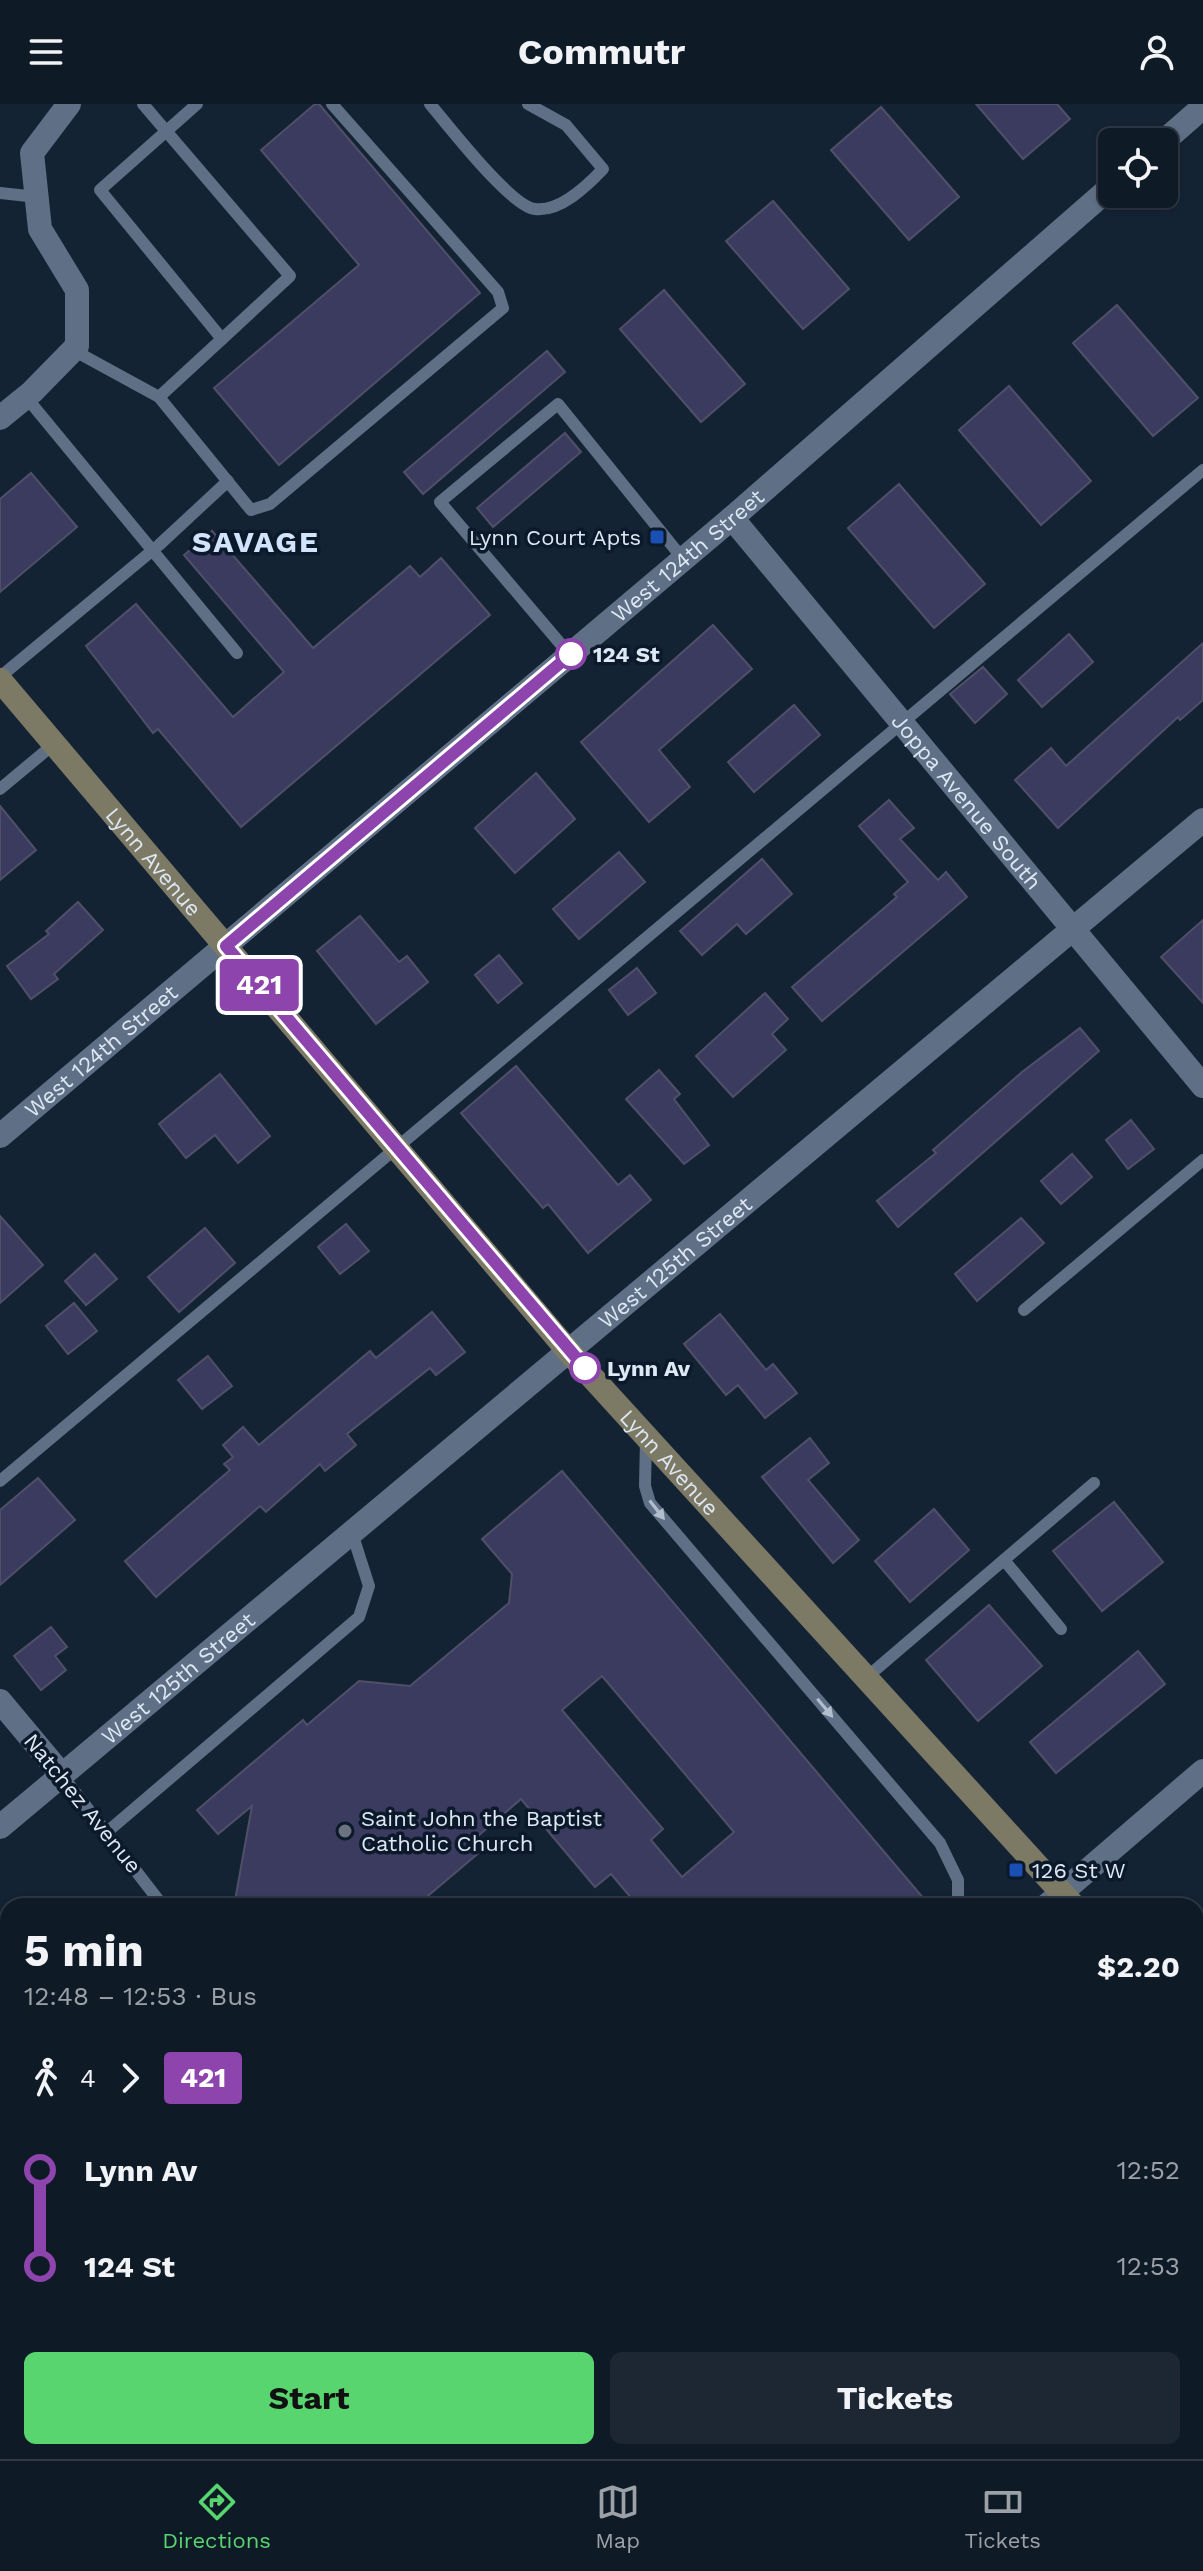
<!DOCTYPE html>
<html lang="en">
<head>
<meta charset="utf-8">
<style>
	:root { --surface:#0f1a27; --page:#1d2733; --text:#f1f3f6; --muted:#9ba1a7; --line:#2f3844; --accent:#59d56f }
	body { margin:0; font-family:"Work Sans",sans-serif; background:var(--page); color:var(--text); height:100vh; display:flex; flex-direction:column; font-size:30px; white-space:nowrap }
	* { box-sizing:border-box; margin:0 }
	p { font-size:26px; color:var(--muted) }
	.icon { flex:none; width:44px; height:44px; fill:none; stroke:currentColor; stroke-width:2; stroke-linecap:round; stroke-linejoin:round }
	.map { position:relative; flex:1; overflow:hidden }
	.details { position:absolute; left:0px; top:1794px; width:1204px; height:562px; display:flex; flex-direction:column; background:var(--surface); border-radius:24px 24px 0 0; box-shadow:0 2px 6px #0004,0 0 0 2px var(--line) }
	.details>* { flex:none }
	.badge { padding:0 16px; border-radius:6px; font-size:28px; line-height:52px }
	.tools { position:absolute; left:1098px; top:24px; display:grid; gap:16px }
	.tools a { display:grid; place-items:center; width:80px; height:80px; border-radius:12px; background:var(--surface); box-shadow:0 2px 6px #0004,0 0 0 2px var(--line); font-size:40px }
	.map>.badge { position:absolute; translate:-50% -50%; box-shadow:0 0 0 4px #fff }
	.legs { display:flex; align-items:center; gap:12px; height:88px; padding:0 24px; font-size:26px }
	.legs p { margin-inline-start:auto }
	.head { display:flex; align-items:center; justify-content:space-between; height:136px; padding:0 24px }
	h1 { font-size:44px; font-weight:700; line-height:60px }
	.primary-button { display:flex; gap:16px; margin-top:auto; padding:16px 24px }
	.primary-button a { flex:1; height:92px; border-radius:12px; background:var(--accent); color:#111; font-size:32px; font-weight:700; line-height:92px; text-align:center }
	.primary-button a+a { background:var(--page); color:var(--text) }
	ul { padding:0 24px; list-style:none }
	li { display:flex; align-items:center; gap:28px; height:96px; font-size:30px }
	li i { display:grid; place-items:center; width:12px; height:100%; margin:0 10px; background:currentColor }
	li i::after { content:''; width:20px; height:20px; margin:-10px; border:6px solid; border-radius:50%; background:var(--surface) }
	li p { margin-inline-start:auto }
	li:first-child i { background:linear-gradient(#0000 50%,currentColor 0) }
	li:last-child i { background:linear-gradient(currentColor 50%,#0000 0) }
	header { display:flex; justify-content:space-between; align-items:center; height:104px; padding:0 24px; background:var(--surface); font-size:36px; font-weight:700 }
	.dock { display:flex; justify-content:space-around; align-items:center; height:112px; border-top:2px solid var(--line); background:var(--surface); font-size:22px; color:var(--muted) }
	.dock a { display:grid; justify-items:center; gap:4px }
	.dock .on { color:var(--accent) }
	.map>svg:first-child { display:block }
	.building { fill:#3b3b60; stroke:#4f5068; stroke-width:2; fill-rule:evenodd }
	.lines { fill:none; stroke-linecap:round; stroke-linejoin:round }
	.service { stroke:#5f7086; stroke-width:12 }
	.minor { stroke:#5f7086; stroke-width:24 }
	.tertiary { stroke:#5f7086; stroke-width:24 }
	.secondary { stroke:#7c7964; stroke-width:24 }
	.oneway { fill:#b2bece }
	.line-1-casing { stroke:#fff; stroke-width:18 }
	.line-1 { stroke:#8e44ad; stroke-width:12 }
	.transit-dot { fill:#1a4fb4; stroke:#0b192a; stroke-width:3 }
	.stop-1-dot { fill:#fff; stroke:#8e44ad; stroke-width:4 }
	.worship-dot { fill:#6b7280; stroke:#0b192a; stroke-width:3 }
	.labels { text-anchor:middle; stroke-width:7; stroke-linejoin:round; paint-order:stroke }
	.poi-label { font-size:22px; fill:#dee8f4; stroke:#0b192a; text-anchor:start }
	.street-label { font-size:22px; fill:#dee8f4; stroke:#0b192a }
	.stop-label { font-size:22px; font-weight:bold; fill:#dee8f4; stroke:#0b192a; text-anchor:start }
	.district-label { font-size:30px; font-weight:bold; letter-spacing:2px; fill:#d1e4fc; stroke:#0b192a }
</style>
</head>
<body>
<header><svg class="icon" aria-label="menu" viewBox="0 0 24 24"><path d="M4 6h16M4 12h16M4 18h16"/></svg>Commutr<svg class="icon" aria-label="person" viewBox="0 0 24 24"><circle cx="12" cy="8" r="4"/><path d="M4 21q1-7 8-7t8 7"/></svg></header>
<div class="map">
<svg width="1203" height="2355" viewBox="0 0 1203 2355">
	<rect width="100%" height="100%" fill="#142334"/>
	<g class="building">
		<polygon points="315,0 319,0 480,189 279,361 214,284 359,161 261,46"/>
		<polygon points="976,0 1057,0 1070,15 1023,55"/>
		<polygon points="881,3 959,93 909,136 831,46"/>
		<polygon points="773,97 849,185 803,225 726,137"/>
		<polygon points="664,186 745,280 701,318 620,225"/>
		<polygon points="1117,201 1198,294 1153,332 1073,239"/>
		<polygon points="547,247 565,268 423,390 404,368"/>
		<polygon points="1009,282 1091,377 1041,421 959,326"/>
		<polygon points="565,329 581,348 493,423 477,404"/>
		<polygon points="31,369 77,423 0,488 0,395"/>
		<polygon points="899,380 985,480 934,524 848,424"/>
		<polygon points="212,427 313,544 410,462 420,473 441,454 490,511 241,723 158,625 153,629 86,542 136,500 233,613 284,568 184,451"/>
		<polygon points="713,521 752,565 659,646 690,683 649,718 581,638"/>
		<polygon points="1069,530 1093,558 1042,603 1018,576"/>
		<polygon points="1203,539 1203,596 1180,616 1178,613 1058,724 1015,676 1051,644 1066,662"/>
		<polygon points="983,563 1007,590 975,619 950,590"/>
		<polygon points="794,601 820,631 754,688 728,658"/>
		<polygon points="536,669 575,715 515,769 475,724"/>
		<polygon points="889,696 914,724 900,735 938,776 946,768 967,793 822,917 792,883 897,793 894,790 908,778 859,722"/>
		<polygon points="0,702 36,746 0,776"/>
		<polygon points="619,748 645,778 579,835 553,805"/>
		<polygon points="762,755 792,790 746,830 737,820 702,851 680,827"/>
		<polygon points="78,798 103,826 54,870 58,875 31,895 7,862 49,830 46,827"/>
		<polygon points="360,812 399,858 407,852 428,878 376,920 317,847"/>
		<polygon points="1203,816 1203,899 1161,853"/>
		<polygon points="499,851 522,879 498,899 475,871"/>
		<polygon points="637,864 656,889 628,911 609,886"/>
		<polygon points="765,889 788,915 772,930 786,946 733,993 696,952"/>
		<polygon points="1080,924 1099,947 898,1123 877,1097 936,1049 933,1046 1022,968"/>
		<polygon points="516,962 618,1081 630,1071 651,1096 588,1149 548,1100 543,1104 461,1009"/>
		<polygon points="659,966 680,990 674,995 709,1041 684,1060 626,995"/>
		<polygon points="220,970 270,1032 238,1059 215,1031 186,1054 159,1020"/>
		<polygon points="1131,1016 1154,1045 1128,1065 1106,1036"/>
		<polygon points="1072,1050 1092,1073 1061,1100 1041,1077"/>
		<polygon points="0,1112 43,1161 0,1199"/>
		<polygon points="1021,1114 1044,1139 977,1197 955,1170"/>
		<polygon points="346,1120 369,1147 340,1170 318,1143"/>
		<polygon points="205,1124 235,1159 179,1208 148,1173"/>
		<polygon points="95,1150 117,1175 86,1201 65,1177"/>
		<polygon points="74,1199 97,1227 68,1250 46,1222"/>
		<polygon points="432,1208 465,1248 436,1271 430,1264 347,1330 356,1341 325,1367 320,1360 266,1408 260,1402 156,1493 125,1457 230,1366 224,1360 233,1353 223,1341 243,1323 259,1341 370,1247 376,1254"/>
		<polygon points="720,1210 766,1266 773,1260 797,1289 765,1314 738,1281 726,1291 684,1240"/>
		<polygon points="208,1252 232,1282 202,1305 178,1276"/>
		<polygon points="810,1334 829,1359 808,1376 859,1436 833,1459 762,1373"/>
		<path d="M 562,1367 L 930,1802 L 638,1802 L 611,1770 L 595,1783 L 521,1695 L 478,1732 L 487,1742 L 416,1802 L 234,1802 L 252,1702 L 218,1730 L 197,1706 L 303,1616 L 307,1621 L 359,1577 L 410,1582 L 509,1499 L 512,1470 L 482,1435 ZM 602,1572 L 734,1728 L 682,1773 L 651,1736 L 663,1725 L 562,1606 Z"/>
		<polygon points="38,1374 75,1416 0,1481 0,1406"/>
		<polygon points="1114,1398 1163,1458 1102,1507 1053,1447"/>
		<polygon points="934,1405 969,1446 910,1498 875,1457"/>
		<polygon points="989,1501 1042,1562 978,1617 926,1556"/>
		<polygon points="51,1523 67,1543 55,1552 66,1566 41,1586 14,1552"/>
		<polygon points="1138,1547 1165,1580 1056,1669 1030,1638"/>
	</g>
	<g class="lines">
		<g class="service">
			<polyline points="143,0 290,172 222,235"/>
			<path d="M 430,0 C 448,21 510,102 535,105 C 560,108 587,82 603,65 L 566,21 L 528,0"/>
			<polyline points="0,89 37,93"/>
			<polyline points="73,246 159,293 251,406 270,400 503,204 498,188 332,0"/>
			<polyline points="26,293 237,549"/>
			<polyline points="159,293 222,235 100,86 197,0"/>
			<polyline points="570,551 440,398 558,300 683,455"/>
			<polyline points="0,573 159,441 228,377"/>
			<polyline points="0,685 54,640"/>
			<polyline points="1024,1206 1203,1056"/>
			<polyline points="646,1335 645,1382 650,1399 940,1739 958,1776 958,1802"/>
			<polyline points="0,1377 1203,366"/>
			<polyline points="1004,1456 1061,1525"/>
			<polyline points="867,1573 1094,1379"/>
			<polyline points="61,1670 163,1802"/>
			<polyline points="107,1728 359,1513 369,1482 352,1429"/>
			<polyline points="0,2163 8,2156"/>
			<polyline points="0,2275 8,2269"/>
		</g>
		<g class="minor">
			<polyline points="1163,38 1203,3"/>
			<path id="s1" d="M 732,414 L 1203,982"/>
			<path id="s2" d="M 0,1032 L 732,414 L 1112,82"/>
			<polyline points="0,1597 61,1670"/>
			<path id="s3" d="M 0,1723 L 1203,716"/>
			<polyline points="1046,1802 1203,1667"/>
			<polyline points="1196,2319 1203,2328"/>
			<polyline points="641,2348 647,2355"/>
			<polyline points="75,2355 83,2348"/>
		</g>
		<polyline class="tertiary" points="0,314 32,288 77,242 77,186 40,125 32,49 69,0"/>
		<g class="secondary">
			<path id="s4" d="M 0,576 L 570,1249 L 1074,1802"/>
			<polyline points="1196,1941 1203,1948"/>
		</g>
	</g>
	<defs><path id="oneway-solid" d="M-6-.8H1V-3.2L6.5 0L1 3.2V.8H-6Z" transform="scale(2)"/></defs>
	<g class="oneway">
		<use href="#oneway-solid" transform="translate(657 1406) rotate(52)"/>
		<use href="#oneway-solid" transform="translate(825 1604) rotate(50)"/>
	</g>
	<g class="lines">
		<g class="line-1-casing">
			<polyline id="line-1" points="571,550 226,842 585,1264"/>
		</g>
		<use href="#line-1" class="line-1"/>
	</g>
	<g class="transit-dot">
		<rect x="649" y="425" width="16" height="16" rx="4"/>
		<rect x="1008" y="1758" width="16" height="16" rx="4"/>
	</g>
	<g class="stop-1-dot">
		<circle cx="571" cy="550" r="14"/>
		<circle cx="585" cy="1264" r="14"/>
	</g>
	<circle class="worship-dot" cx="345" cy="1727" r="8"/>
	<g class="labels">
		<g class="poi-label">
			<text x="641" y="441" text-anchor="end">Lynn Court Apts</text>
			<text x="361" y="1722">Saint John the Baptist<tspan x="361" dy="25">Catholic Church</tspan></text>
			<text x="1032" y="1774">126 St W</text>
		</g>
		<g class="street-label">
			<text dy="8" stroke="none"><textPath href="#s2" startOffset="900">West 124th Street</textPath></text>
			<text dy="8" stroke="none"><textPath href="#s1" startOffset="368">Joppa Avenue South</textPath></text>
			<text dy="8" stroke="none"><textPath href="#s4" startOffset="238">Lynn Avenue</textPath></text>
			<text dy="8" stroke="none"><textPath href="#s2" startOffset="132">West 124th Street</textPath></text>
			<text dy="8" stroke="none"><textPath href="#s3" startOffset="880">West 125th Street</textPath></text>
			<text dy="8" stroke="none"><textPath href="#s4" startOffset="1030">Lynn Avenue</textPath></text>
			<text dy="8" stroke="none"><textPath href="#s3" startOffset="232">West 125th Street</textPath></text>
			<text transform="translate(83 1699) rotate(51)" y="8">Natchez Avenue</text>
		</g>
		<g class="stop-label">
			<text x="593" y="558">124 St</text>
			<text x="607" y="1272">Lynn Av</text>
		</g>
		<g class="district-label">
			<text x="256" y="448">SAVAGE</text>
		</g>
	</g>
</svg>
<div class="tools">
<a><svg class="icon" aria-label="locate" viewBox="0 0 24 24"><circle cx="12" cy="12" r="6"/><path d="M12 2v4M12 18v4M2 12h4M18 12h4"/></svg></a>
</div>
<b class="badge" style="left:259px;top:881px;background:#8e44ad;color:#fff">421</b>
<section class="details">
<div class="head"><div><h1>5 min</h1><p>12:48 – 12:53 · Bus</p></div><b>$2.20</b></div>
<div class="legs"><svg class="icon" aria-label="walk" viewBox="0 0 24 24"><circle cx="13" cy="4" r="2"/><path d="M13 8l-2 6 4 7M11 14l-3 7M7 12l3-4h3l4 4"/></svg>4<svg class="icon" aria-label="forward" viewBox="0 0 24 24"><path d="M9 5l7 7-7 7"/></svg><b class="badge" style="background:#8e44ad;color:#fff">421</b></div>
<ul>
<li><i style="color:#8e44ad"></i><b>Lynn Av</b><p>12:52</p></li>
<li><i style="color:#8e44ad"></i><b>124 St</b><p>12:53</p></li>
</ul>
<div class="primary-button"><a>Start</a><a>Tickets</a></div>
</section>
</div>
<nav class="dock">
<a class="on"><svg class="icon" aria-label="directions" viewBox="0 0 24 24"><path d="M12 3l9 9-9 9-9-9zM9 14v-3h6M13 9l2 2-2 2"/></svg>Directions</a>
<a><svg class="icon" aria-label="map" viewBox="0 0 24 24"><path d="M3 6l6-2 6 2 6-2v14l-6 2-6-2-6 2zM9 4v14M15 6v14"/></svg>Map</a>
<a><svg class="icon" aria-label="tickets" viewBox="0 0 24 24"><path d="M3 7h18v10H3zM15 7v10"/></svg>Tickets</a>
</nav>
</body>
</html>
